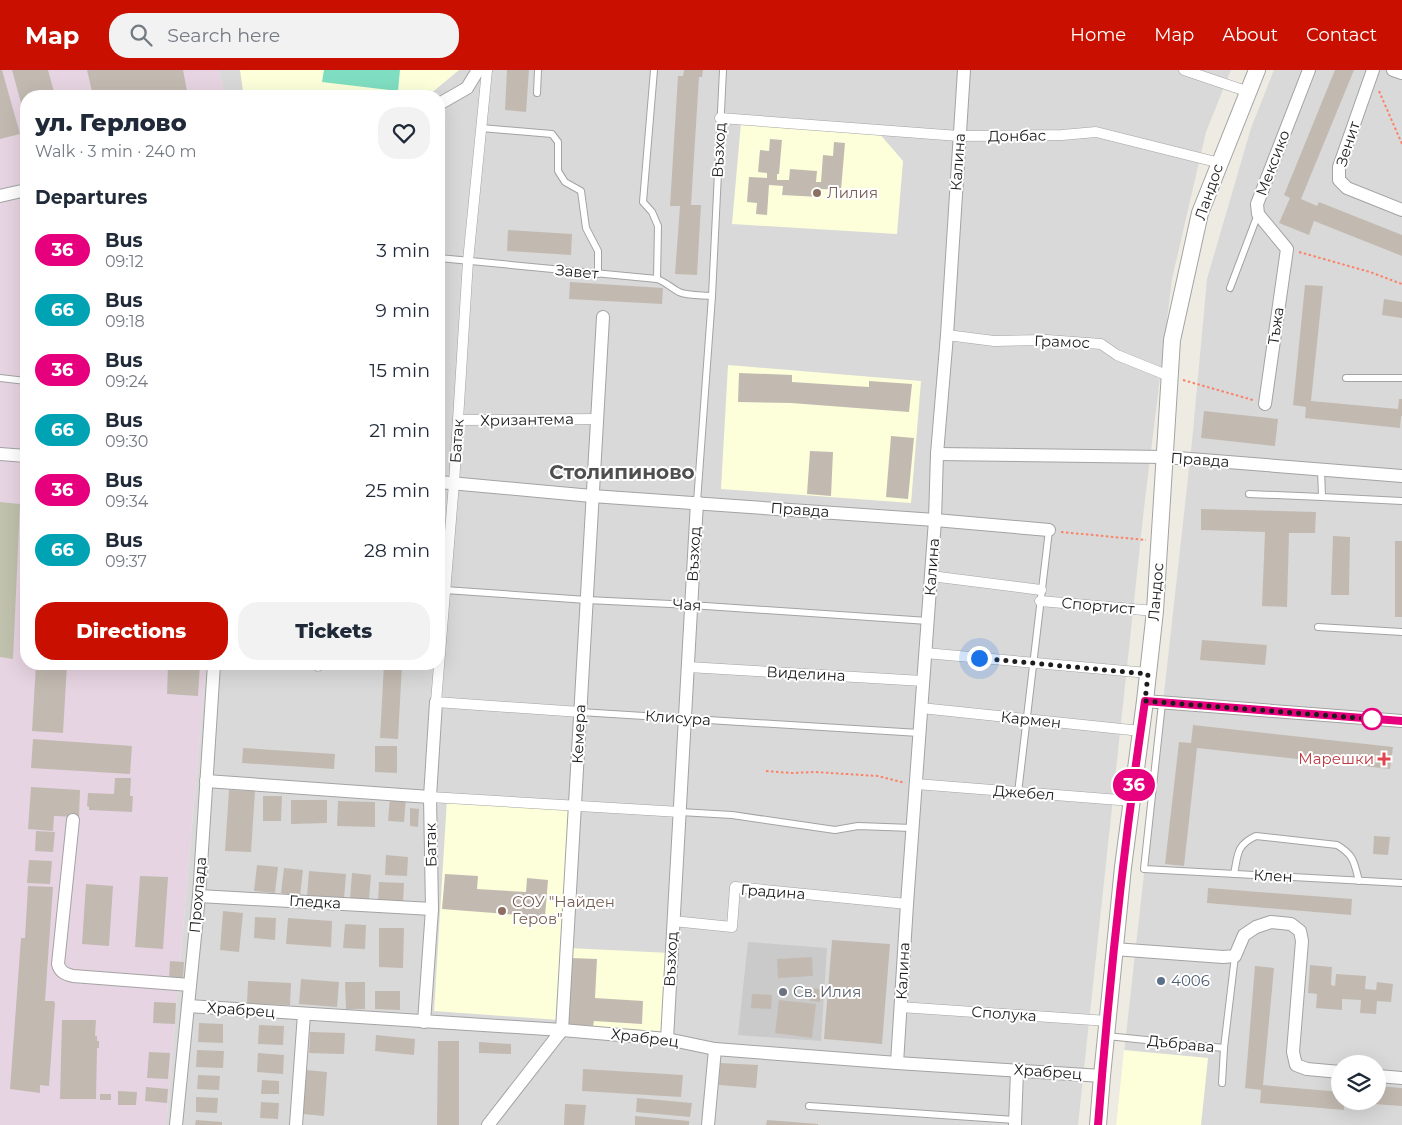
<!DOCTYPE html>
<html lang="en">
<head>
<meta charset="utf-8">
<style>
	:root { --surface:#fff; --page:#f2f2f3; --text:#1f2937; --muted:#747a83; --accent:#c91000 }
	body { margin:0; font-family:Montserrat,sans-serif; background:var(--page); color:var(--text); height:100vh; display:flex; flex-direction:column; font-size:19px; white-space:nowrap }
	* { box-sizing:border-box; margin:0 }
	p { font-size:16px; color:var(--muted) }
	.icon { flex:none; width:28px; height:28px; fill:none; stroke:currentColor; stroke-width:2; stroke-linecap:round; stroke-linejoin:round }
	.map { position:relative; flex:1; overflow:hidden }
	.drawer { position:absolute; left:20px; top:20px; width:425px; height:580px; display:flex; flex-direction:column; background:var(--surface); border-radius:20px; box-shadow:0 5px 20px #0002 }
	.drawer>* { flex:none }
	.badge { padding:0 10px; border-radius:16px; font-size:18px; line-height:32px }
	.controls { position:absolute; left:1331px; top:985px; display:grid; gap:10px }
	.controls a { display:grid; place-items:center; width:55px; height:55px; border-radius:50%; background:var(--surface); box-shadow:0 5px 20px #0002; font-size:25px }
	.you { position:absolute; width:25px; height:25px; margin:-12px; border:4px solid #fff; border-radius:50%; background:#1a73e8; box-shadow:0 0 0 8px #1a73e833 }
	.map>.badge { position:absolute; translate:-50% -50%; box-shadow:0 0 0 2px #fff }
	h2 { padding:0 15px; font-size:19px; line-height:45px }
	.round { display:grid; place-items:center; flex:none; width:52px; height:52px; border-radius:20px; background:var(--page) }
	.overview { display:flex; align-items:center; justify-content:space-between; height:85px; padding:0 15px }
	h1 { font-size:24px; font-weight:800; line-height:38px }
	.cta { display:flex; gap:10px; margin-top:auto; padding:10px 15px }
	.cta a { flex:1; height:58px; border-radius:20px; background:var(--accent); color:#fff; font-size:20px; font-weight:800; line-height:58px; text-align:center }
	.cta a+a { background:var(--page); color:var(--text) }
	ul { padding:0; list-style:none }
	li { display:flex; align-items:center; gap:15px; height:60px; padding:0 15px }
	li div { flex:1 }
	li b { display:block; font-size:19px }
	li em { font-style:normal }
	li .badge { min-width:55px; font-weight:700; text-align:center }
	header { display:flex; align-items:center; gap:30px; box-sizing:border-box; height:70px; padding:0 25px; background:var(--accent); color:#fff }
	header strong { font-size:24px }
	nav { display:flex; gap:28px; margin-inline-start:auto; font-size:18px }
	.search { width:350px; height:45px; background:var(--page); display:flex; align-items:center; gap:12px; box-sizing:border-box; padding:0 18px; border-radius:20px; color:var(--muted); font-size:19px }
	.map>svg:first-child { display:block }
	.residential { fill:#dad9d9; fill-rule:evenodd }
	.industrial { fill:#e7d4e2 }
	.education { fill:#fcffda }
	.religious { fill:#cacaca }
	.construction { fill:#c1c2ad }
	.pitch { fill:#7fdec1 }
	.building { fill:#c2bab1 }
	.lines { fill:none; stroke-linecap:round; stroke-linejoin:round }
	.service-casing { stroke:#a3a3a3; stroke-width:8 }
	.pedestrian-casing { stroke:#a3a3a3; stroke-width:11 }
	.minor-casing { stroke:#a3a3a3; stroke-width:14 }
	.tertiary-casing { stroke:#a3a3a3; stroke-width:18 }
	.path { stroke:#fa8267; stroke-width:2; stroke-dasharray:2.5 2.5; stroke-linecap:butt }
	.service { stroke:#fff; stroke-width:6 }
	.pedestrian { stroke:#fff; stroke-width:10 }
	.minor { stroke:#fff; stroke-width:12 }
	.tertiary { stroke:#fff; stroke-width:16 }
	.line-casing { stroke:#fff; stroke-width:11 }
	.line { stroke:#e6007e; stroke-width:8 }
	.walk { stroke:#1c1c1c; stroke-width:5; stroke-dasharray:0 9 }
	.education-dot { fill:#8d6e63; stroke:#fff; stroke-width:2 }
	.stop-dot { fill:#fff; stroke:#e6007e; stroke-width:2.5 }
	.health-dot { fill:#e0444e; stroke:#fff; stroke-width:2 }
	.service-dot { fill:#5c6f8a; stroke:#fff; stroke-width:2 }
	.worship-dot { fill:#6b7280; stroke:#fff; stroke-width:2 }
	.labels { text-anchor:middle; stroke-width:4; stroke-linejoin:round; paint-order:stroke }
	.street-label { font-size:15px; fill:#1c1c1c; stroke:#fff }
	.education-label { font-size:15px; fill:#785e54; stroke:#fff; text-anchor:start }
	.health-label { font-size:15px; fill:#be3a42; stroke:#fff; text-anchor:end }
	.service-label { font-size:15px; fill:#4e5e75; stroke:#fff; text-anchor:start }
	.worship-label { font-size:15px; fill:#5b616d; stroke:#fff; text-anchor:start }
	.district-label { font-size:20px; font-weight:bold; fill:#4f4f4f; stroke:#fff }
</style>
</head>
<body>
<header>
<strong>Map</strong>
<div class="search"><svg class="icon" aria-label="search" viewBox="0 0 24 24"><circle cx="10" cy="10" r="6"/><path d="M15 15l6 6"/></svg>Search here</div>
<nav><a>Home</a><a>Map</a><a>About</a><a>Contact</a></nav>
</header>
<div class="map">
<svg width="1402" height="1055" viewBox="0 0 1402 1055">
	<rect width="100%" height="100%" fill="#eeebe2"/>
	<g class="residential">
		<polygon points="219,0 1231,0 1206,62 1172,209 1144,438 1078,1055 166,1055 206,594 439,594 439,26 225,26"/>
		<path d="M 1274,0 L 1402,0 L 1402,1055 L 1116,1055 L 1192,372 L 1207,209 L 1251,58 ZM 1340,994 L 1378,994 L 1378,1031 L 1340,1031 Z"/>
	</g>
	<polygon class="industrial" points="0,0 219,0 225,26 26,26 26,594 206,594 166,1055 0,1055"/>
	<g class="education">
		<polygon points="240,0 459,0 429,25 243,21"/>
		<polygon points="741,53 878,62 903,91 897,164 732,154"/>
		<polygon points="728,295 921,311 911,433 721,419"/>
		<polygon points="447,729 569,740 559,950 434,941"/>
		<polygon points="569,878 670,883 664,967 564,958"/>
		<polygon points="1124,980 1208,988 1201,1055 1116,1055"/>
	</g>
	<polygon class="religious" points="748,872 827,878 821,971 738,965"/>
	<polygon class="construction" points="0,432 20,434 13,589 0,587"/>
	<polygon class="pitch" points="324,0 400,0 398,21 322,12"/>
	<g class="building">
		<polygon points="0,0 2,0 20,64 0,69"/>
		<polygon points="12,0 48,0 55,26 26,26 26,51"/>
		<polygon points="87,0 183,0 188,26 93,26"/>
		<polygon points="507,0 529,0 526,42 505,40"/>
		<polygon points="684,0 703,0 702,7 699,7 691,135 701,135 697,205 675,204 680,136 670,136 678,6 683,6"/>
		<polygon points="1335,0 1354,0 1301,129 1317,136 1319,132 1402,165 1402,186 1314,151 1309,165 1279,153 1290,128 1284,125"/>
		<polygon points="770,69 782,70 779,104 777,104 777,110 789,110 790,99 817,101 816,112 821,112 823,85 833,86 834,72 845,73 841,120 821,119 820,127 782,125 783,116 769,115 767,145 756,144 757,133 747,132 749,107 767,108 767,103 758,102 760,80 769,81"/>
		<polygon points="508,160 572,164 571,185 507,181"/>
		<polygon points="570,212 663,218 662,234 569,229"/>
		<polygon points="1305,215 1323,216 1311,331 1398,339 1399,329 1402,329 1402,346 1401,346 1400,358 1305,348 1306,337 1293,335"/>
		<polygon points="1384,229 1402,232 1402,248 1382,245"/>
		<polygon points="739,303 792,305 792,312 869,317 869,311 912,314 909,342 791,333 738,332"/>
		<polygon points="1204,341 1278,349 1275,376 1201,368"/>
		<polygon points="891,366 914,368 908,429 886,427"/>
		<polygon points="810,381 833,382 831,426 807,424"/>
		<polygon points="1201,439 1316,442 1315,463 1289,463 1287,537 1262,536 1265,462 1201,460"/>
		<polygon points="1333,466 1350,467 1349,525 1331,525"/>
		<rect x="1395" y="471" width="7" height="76"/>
		<polygon points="1202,570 1267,575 1265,595 1200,590"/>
		<polygon points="36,594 67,594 63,663 32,661"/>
		<polygon points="168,594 200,594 198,626 167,624"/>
		<polygon points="384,594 402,594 398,669 380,668"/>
		<polygon points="1193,655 1393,677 1390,699 1197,678 1184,796 1165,794 1179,672 1191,673"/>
		<polygon points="33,669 132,676 130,704 31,698"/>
		<polygon points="375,676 397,676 397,703 375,702"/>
		<polygon points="243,678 335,684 334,699 242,693"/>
		<polygon points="115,708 131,708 130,726 133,726 132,742 89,740 89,737 87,736 88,723 114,724"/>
		<polygon points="31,717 80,720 79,747 54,746 53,761 28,759"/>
		<polygon points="229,720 255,721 251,782 225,781"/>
		<polygon points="263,726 282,726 281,751 263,751"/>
		<polygon points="390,727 406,728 404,752 388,751"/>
		<polygon points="291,730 327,730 327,753 291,754"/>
		<polygon points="338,731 375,732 375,757 337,756"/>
		<polygon points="410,738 419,739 418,757 410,756"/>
		<polygon points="36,761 55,762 53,782 35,781"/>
		<polygon points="1374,766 1390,767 1388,785 1373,784"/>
		<polygon points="386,785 408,787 407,806 385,805"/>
		<polygon points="29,790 52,791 50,814 27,813"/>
		<polygon points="257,795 278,797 275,823 254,821"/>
		<polygon points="284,798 303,800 300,826 281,823"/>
		<polygon points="309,801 346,804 344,829 307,826"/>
		<polygon points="352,803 371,805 369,830 350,829"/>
		<polygon points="445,804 478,806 477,819 526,822 527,808 548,810 545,847 442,839"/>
		<polygon points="140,806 168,807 163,879 135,877"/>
		<polygon points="379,812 404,813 403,833 378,832"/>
		<polygon points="86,814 113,816 109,876 82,874"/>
		<polygon points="28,816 53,817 45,931 54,931 55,933 49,1016 40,1015 40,1023 10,1019 21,868 25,868"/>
		<polygon points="1208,818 1352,829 1351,845 1207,833"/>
		<polygon points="223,841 243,843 239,882 220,880"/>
		<polygon points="255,847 276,848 275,870 254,868"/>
		<polygon points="288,848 332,851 331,877 286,874"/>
		<polygon points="345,854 366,855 365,879 343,878"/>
		<polygon points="379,858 404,858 403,898 379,897"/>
		<polygon points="832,870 890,874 882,974 824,969"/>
		<polygon points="812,887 813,906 778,908 777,889"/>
		<polygon points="571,888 597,889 595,928 643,931 642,954 594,951 593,956 567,954"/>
		<polygon points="170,891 184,892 183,910 169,909"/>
		<polygon points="1310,895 1332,897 1331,915 1335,916 1336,904 1366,906 1365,919 1376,920 1377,912 1393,914 1391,932 1377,931 1376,944 1360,943 1361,930 1342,929 1342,940 1316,938 1317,924 1308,923"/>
		<polygon points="1255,896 1274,898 1263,1015 1340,1022 1340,1031 1344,1031 1344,1040 1260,1033 1261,1020 1245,1018"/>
		<polygon points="301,909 339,912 337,937 299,934"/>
		<polygon points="248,911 291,913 290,935 247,934"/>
		<polygon points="345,912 365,912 365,939 346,939"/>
		<polygon points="811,918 821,919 820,932 810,931"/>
		<polygon points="375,921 400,921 400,940 375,939"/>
		<polygon points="752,924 772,925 771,939 751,938"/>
		<polygon points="779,930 816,934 812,968 775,963"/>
		<polygon points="154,932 176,933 175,954 153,953"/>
		<polygon points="62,950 96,950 95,966 97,966 97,971 99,971 99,978 97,978 96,1029 60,1029"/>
		<polygon points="199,953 223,954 223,973 198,972"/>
		<polygon points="259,955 284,956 283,975 258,974"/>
		<polygon points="310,962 345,963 344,984 309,983"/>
		<polygon points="376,965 415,969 414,985 375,981"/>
		<polygon points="438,971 459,971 459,1055 437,1055"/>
		<polygon points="479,972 511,974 511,984 479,983"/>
		<polygon points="197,980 224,981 223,998 196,997"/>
		<polygon points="149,982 170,983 168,1009 147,1008"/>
		<polygon points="258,983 284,985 283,1004 257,1002"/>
		<polygon points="720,993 758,995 756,1018 719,1015"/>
		<polygon points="583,999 683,1005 681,1027 582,1021"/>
		<polygon points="306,1000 327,1002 324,1046 303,1044"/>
		<polygon points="198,1005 220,1006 219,1020 197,1019"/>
		<polygon points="262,1010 279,1011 279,1024 261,1024"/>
		<polygon points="1378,1016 1402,1018 1402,1036 1359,1033 1359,1031 1378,1031"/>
		<polygon points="146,1017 168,1019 167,1033 145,1031"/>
		<polygon points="118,1021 137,1022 136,1035 118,1035"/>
		<rect x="100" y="1024" width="11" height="6"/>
		<polygon points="196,1027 218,1028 217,1043 196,1042"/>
		<polygon points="637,1028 692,1033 690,1047 636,1042"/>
		<polygon points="261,1032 279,1033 278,1049 260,1048"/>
		<polygon points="565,1034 586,1035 584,1055 564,1055"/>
		<polygon points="635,1046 689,1051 689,1055 635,1055"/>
		<polygon points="196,1050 222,1052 222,1055 195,1055"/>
		<polygon points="767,1050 818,1054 818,1055 766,1055"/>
	</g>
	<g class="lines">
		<g class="service-casing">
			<g id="service">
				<polyline points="654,0 643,132 652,142 658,156 657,209"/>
				<polyline points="537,23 538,0"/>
				<polyline points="481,58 552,64 558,72 558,101 565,112 581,121 586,158 598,181 598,204"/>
				<path d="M 439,188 L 657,209 C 666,212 671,218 679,222 C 688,226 702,225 712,226"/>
				<polyline points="1230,218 1258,144"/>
				<polyline points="0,308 26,311"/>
				<polyline points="1346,308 1402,308"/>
				<polyline points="1321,399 1322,427 1402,431"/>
				<polyline points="1249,424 1322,427"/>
				<polyline points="697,432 712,226 723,0"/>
				<polyline points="445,520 587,530 691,535 928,551"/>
				<polyline points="1318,557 1402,562"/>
				<polyline points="1162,633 1144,799 1402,813"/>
				<polyline points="580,642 919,663"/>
				<polyline points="1018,723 1049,460"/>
				<polyline points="680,742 732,745 835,760 858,756 912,758"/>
				<path d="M 1234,804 C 1238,785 1236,775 1256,766 L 1337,775 C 1354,785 1354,792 1359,811"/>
				<polyline points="1107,966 1224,978 1235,886"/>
				<polyline points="1222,1013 1224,978"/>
				<polyline points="809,1036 1015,1050"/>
			</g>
		</g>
		<g class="pedestrian-casing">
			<g id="pedestrian">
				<polyline points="487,0 468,191 454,413 436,632 580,642"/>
				<polyline points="1184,0 1249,22"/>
				<polyline points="720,48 959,66 1062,65 1096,62 1220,93"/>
				<polyline points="947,265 994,271 1047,270 1101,274 1117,285 1169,306"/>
				<polyline points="458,350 597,349"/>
				<polyline points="931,506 1041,520"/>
				<polyline points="1040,531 1155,541"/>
				<polyline points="925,583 1148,603"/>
				<polyline points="318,596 318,594"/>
				<polyline points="688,597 923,611"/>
				<polyline points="921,638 1141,661"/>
				<polyline points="916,714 1132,731"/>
				<polyline points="430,727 680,742"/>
				<polyline points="673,851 732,857 735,817 907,834"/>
				<polyline points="900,937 1108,951"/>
			</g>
		</g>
		<g class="minor-casing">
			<g id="minor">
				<polyline points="1373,0 1339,97 1339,110 1347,118 1402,140"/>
				<polyline points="1393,0 1402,3"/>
				<polyline points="439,34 467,18 478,0"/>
				<polyline points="0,126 26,120"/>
				<polyline points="1265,334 1287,179 1258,144 1257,134 1309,0"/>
				<polyline points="0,384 26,386"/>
				<polyline points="937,384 1165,387 1402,406"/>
				<polyline points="439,412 592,426 935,450 1049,460"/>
				<polyline points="1145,631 1402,651"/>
				<polyline points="206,711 430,727"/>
				<path d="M 73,750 L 58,894 C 60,902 65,904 73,906 L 190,915"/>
				<polyline points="199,826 432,839"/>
				<polyline points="1114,879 1223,887 1235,886 1244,865 1256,857 1271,852 1291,854 1300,861 1302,871 1293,982 1296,995 1307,999 1340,1002"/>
				<polyline points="188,936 562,960 667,969 715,979 897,993 1102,1006"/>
				<polyline points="424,952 432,839 430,727 436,632"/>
				<polyline points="667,969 697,432"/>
				<polyline points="897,993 907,834 935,450 937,384 947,265 964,0"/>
				<polyline points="1378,1006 1402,1008"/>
				<polyline points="176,1055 199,826 214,594"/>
				<polyline points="296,1055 304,944"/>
				<polyline points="488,1055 562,960 603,247"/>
				<polyline points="708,1055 715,979"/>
				<polyline points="1015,1055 1017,1000"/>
			</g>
		</g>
		<g class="tertiary-casing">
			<polyline id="tertiary" points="1098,1055 1102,1006 1123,797 1145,631 1155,541 1172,270 1200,143 1257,0"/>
		</g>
		<g class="path">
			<polyline points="1379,21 1402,74"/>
			<polyline points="1299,182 1370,202 1402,214"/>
			<polyline points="1183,310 1253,330"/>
			<polyline points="1061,462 1146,470"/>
			<polyline points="766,701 791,703 815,702 878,706 905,713"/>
		</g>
		<use href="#service" class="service"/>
		<use href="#pedestrian" class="pedestrian"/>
		<use href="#minor" class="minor"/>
		<use href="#tertiary" class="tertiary"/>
	</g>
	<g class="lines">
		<g class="line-casing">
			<path id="line" d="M 1098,1055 C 1109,913 1124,772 1145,631 L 1402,651"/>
		</g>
		<use href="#line" class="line"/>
		<polyline class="walk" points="979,588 1148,604 1145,631 1372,649"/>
	</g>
	<g class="education-dot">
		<circle cx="817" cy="123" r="5"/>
		<circle cx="502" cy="841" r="5"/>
	</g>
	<circle class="stop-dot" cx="1372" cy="649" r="10"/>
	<path class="health-dot" d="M1381.5 681.5h5v5h5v5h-5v5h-5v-5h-5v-5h5z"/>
	<circle class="service-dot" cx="1161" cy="911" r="5"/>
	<circle class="worship-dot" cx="783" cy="922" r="5"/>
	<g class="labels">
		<g class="street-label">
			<text transform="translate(1017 66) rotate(-1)" y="5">Донбас</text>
			<text transform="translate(1348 74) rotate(-72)" y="5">Зенит</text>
			<text transform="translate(719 80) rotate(-87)" y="5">Възход</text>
			<text transform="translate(958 92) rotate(-86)" y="5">Калина</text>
			<text transform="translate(1273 93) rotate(-69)" y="5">Мексико</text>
			<text transform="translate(1209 122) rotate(-71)" y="5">Ландос</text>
			<text transform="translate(577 202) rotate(5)" y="5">Завет</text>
			<text transform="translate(1276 256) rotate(-82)" y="5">Тъжа</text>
			<text transform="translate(1062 272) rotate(2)" y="5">Грамос</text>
			<text transform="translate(527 350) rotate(-1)" y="5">Хризантема</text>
			<text transform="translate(457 371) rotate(-86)" y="5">Батак</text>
			<text transform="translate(1200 390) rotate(4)" y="5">Правда</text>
			<text transform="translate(800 440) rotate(4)" y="5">Правда</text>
			<text transform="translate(694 484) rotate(-87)" y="5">Възход</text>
			<text transform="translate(932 497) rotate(-86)" y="5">Калина</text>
			<text transform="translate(1156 522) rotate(-85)" y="5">Ландос</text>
			<text transform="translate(687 535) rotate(3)" y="5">Чая</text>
			<text transform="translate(1098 536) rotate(5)" y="5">Спортист</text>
			<text transform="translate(806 604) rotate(3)" y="5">Виделина</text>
			<text transform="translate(678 648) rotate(4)" y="5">Клисура</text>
			<text transform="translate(1031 650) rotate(6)" y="5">Кармен</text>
			<text transform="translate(579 664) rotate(-87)" y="5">Кемера</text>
			<text transform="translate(1024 723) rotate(4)" y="5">Джебел</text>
			<text transform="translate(431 775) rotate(-91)" y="5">Батак</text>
			<text transform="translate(1273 806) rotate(3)" y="5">Клен</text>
			<text transform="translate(773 822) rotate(4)" y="5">Градина</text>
			<text transform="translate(198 825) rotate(-85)" y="5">Прохлада</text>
			<text transform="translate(315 832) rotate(3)" y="5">Гледка</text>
			<text transform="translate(671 889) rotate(-87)" y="5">Възход</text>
			<text transform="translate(903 901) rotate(-87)" y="5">Калина</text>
			<text transform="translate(241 940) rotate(4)" y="5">Храбрец</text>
			<text transform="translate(1004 944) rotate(4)" y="5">Сполука</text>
			<text transform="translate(645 968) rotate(7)" y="5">Храбрец</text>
			<text transform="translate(1181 974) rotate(6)" y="5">Дъбрава</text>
			<text transform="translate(1048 1002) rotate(4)" y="5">Храбрец</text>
		</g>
		<g class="education-label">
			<text x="827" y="128">Лилия</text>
			<text x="512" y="837">СОУ "Найден<tspan x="512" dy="17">Геров"</tspan></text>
		</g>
		<g class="health-label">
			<text x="1374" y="694">Марешки</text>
		</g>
		<g class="service-label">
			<text x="1171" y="916">4006</text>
		</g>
		<g class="worship-label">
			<text x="793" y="927">Св. Илия</text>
		</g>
		<g class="district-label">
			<text x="622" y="409">Столипиново</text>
		</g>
	</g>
</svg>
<div class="controls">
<a><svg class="icon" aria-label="layers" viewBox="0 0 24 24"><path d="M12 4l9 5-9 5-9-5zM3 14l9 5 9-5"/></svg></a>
</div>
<div class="you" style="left:979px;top:588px"></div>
<b class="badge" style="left:1134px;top:715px;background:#e6007e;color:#fff">36</b>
<section class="drawer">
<div class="overview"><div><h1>ул. Герлово</h1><p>Walk · 3 min · 240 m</p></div><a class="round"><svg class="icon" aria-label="heart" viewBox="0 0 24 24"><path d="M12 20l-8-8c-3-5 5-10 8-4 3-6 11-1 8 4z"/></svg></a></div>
<h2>Departures</h2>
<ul>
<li><span class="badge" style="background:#e6007e;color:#fff">36</span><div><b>Bus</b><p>09:12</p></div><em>3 min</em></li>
<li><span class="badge" style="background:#00a3b4;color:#fff">66</span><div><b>Bus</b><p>09:18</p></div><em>9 min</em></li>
<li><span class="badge" style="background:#e6007e;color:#fff">36</span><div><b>Bus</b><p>09:24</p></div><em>15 min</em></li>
<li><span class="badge" style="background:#00a3b4;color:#fff">66</span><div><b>Bus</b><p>09:30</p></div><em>21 min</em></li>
<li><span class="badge" style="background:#e6007e;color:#fff">36</span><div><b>Bus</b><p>09:34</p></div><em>25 min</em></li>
<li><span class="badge" style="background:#00a3b4;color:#fff">66</span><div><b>Bus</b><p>09:37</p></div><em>28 min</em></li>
</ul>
<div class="cta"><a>Directions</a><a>Tickets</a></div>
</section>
</div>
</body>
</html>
